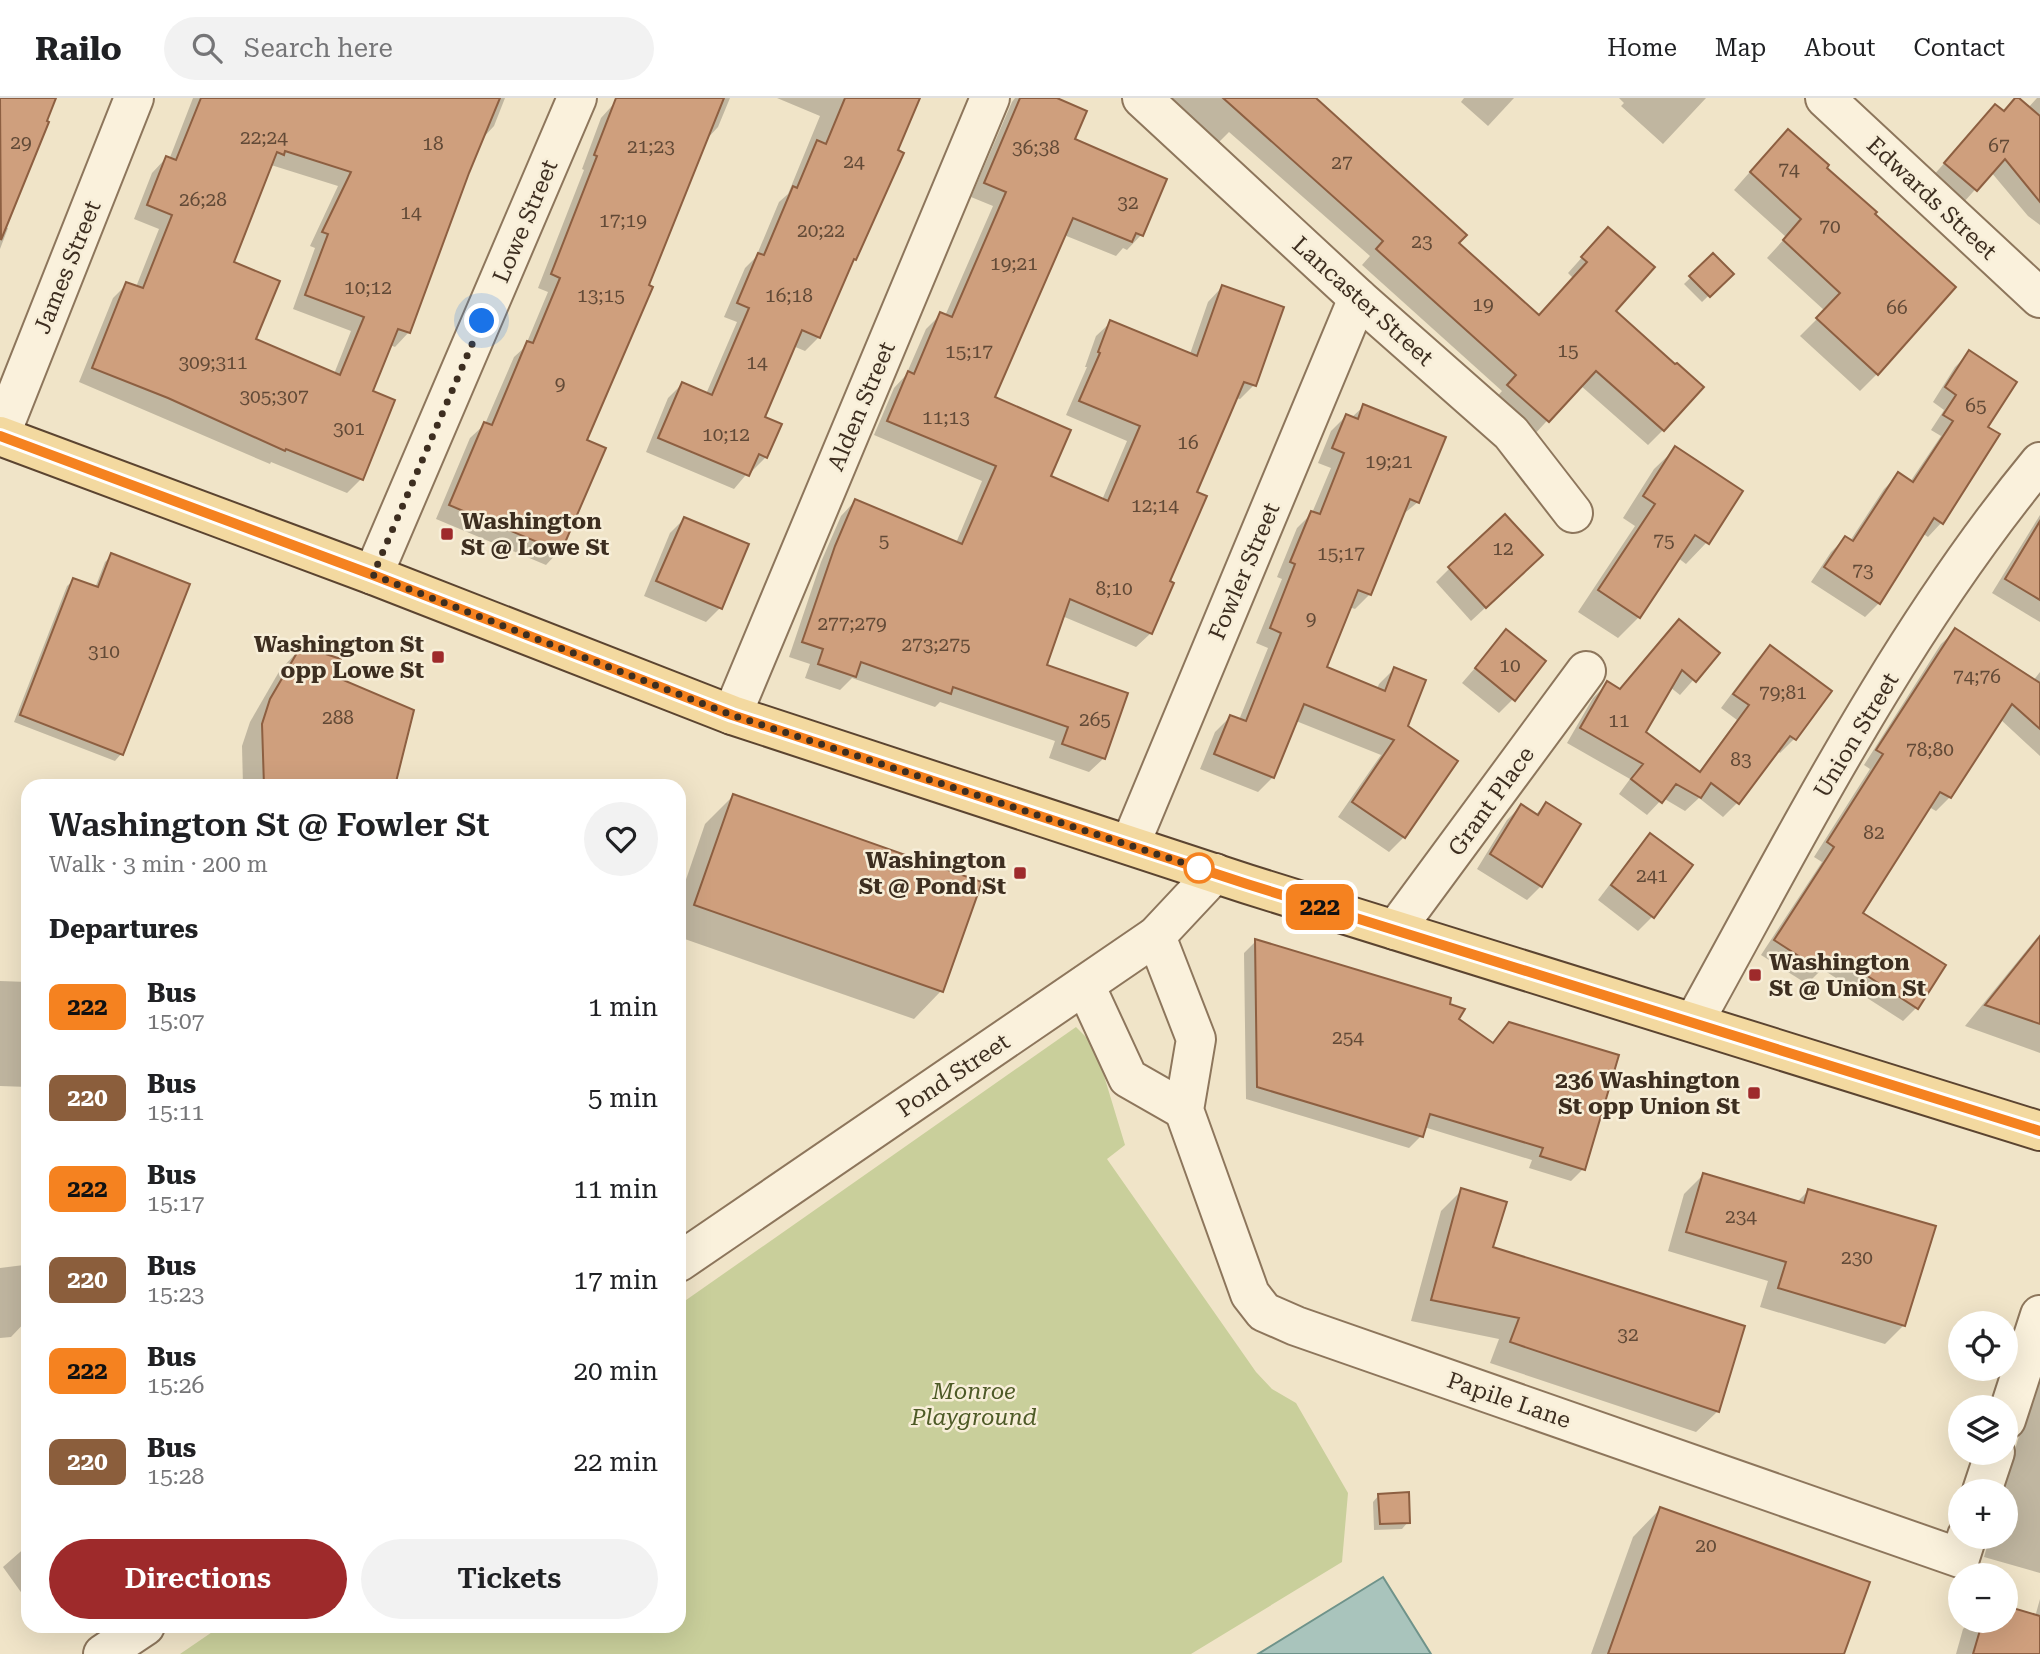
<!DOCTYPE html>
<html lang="en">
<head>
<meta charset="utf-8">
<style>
	:root { --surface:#fff; --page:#f2f2f2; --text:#202124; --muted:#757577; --line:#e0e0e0; --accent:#9e2a2b }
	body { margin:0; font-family:"Roboto Serif",serif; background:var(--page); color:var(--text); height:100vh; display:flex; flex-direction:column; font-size:26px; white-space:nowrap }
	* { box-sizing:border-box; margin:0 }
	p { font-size:23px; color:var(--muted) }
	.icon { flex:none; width:38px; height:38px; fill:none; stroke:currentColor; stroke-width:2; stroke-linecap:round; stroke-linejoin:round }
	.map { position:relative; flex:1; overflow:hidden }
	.drawer { position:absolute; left:21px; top:681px; width:665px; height:854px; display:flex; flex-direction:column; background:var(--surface); border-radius:21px; box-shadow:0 7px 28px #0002 }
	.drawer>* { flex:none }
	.badge { padding:0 14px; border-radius:10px; font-size:24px; line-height:46px }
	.fabs { position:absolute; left:1948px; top:1213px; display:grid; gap:14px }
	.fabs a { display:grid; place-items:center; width:70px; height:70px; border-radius:50%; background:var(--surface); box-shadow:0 7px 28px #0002; font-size:35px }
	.you { position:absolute; width:35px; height:35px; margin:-18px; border:5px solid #fff; border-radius:50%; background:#1a73e8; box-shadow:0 0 0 10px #1a73e833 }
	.map>.badge { position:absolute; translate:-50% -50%; box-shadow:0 0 0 4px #fff }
	h2 { padding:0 28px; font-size:26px; line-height:63px }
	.round { display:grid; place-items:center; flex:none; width:74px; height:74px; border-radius:37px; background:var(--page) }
	.summary { display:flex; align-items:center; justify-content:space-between; height:119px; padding:0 28px }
	h1 { font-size:33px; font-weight:600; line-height:52px }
	.cta { display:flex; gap:14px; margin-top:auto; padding:14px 28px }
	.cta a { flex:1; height:80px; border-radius:42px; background:var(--accent); color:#fff; font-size:28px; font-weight:600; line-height:80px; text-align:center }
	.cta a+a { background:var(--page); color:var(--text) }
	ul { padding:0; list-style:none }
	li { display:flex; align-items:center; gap:21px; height:91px; padding:0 28px }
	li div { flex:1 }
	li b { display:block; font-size:26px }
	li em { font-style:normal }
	li .badge { min-width:77px; font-weight:700; text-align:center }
	header { display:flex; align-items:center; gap:42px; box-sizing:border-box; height:98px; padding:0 35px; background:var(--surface); border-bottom:2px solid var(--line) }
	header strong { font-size:33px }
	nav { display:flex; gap:38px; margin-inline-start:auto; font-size:24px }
	.search { width:490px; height:63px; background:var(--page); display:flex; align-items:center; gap:18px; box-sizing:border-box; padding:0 24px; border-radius:38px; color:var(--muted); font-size:26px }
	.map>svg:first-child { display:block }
	.green { fill:#c9cf9b }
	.water { fill:#a9c4bc; stroke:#6f938a; stroke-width:2 }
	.shadow { fill:#0003; fill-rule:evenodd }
	.building { fill:#cf9f7d; stroke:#8d5f41; stroke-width:2; fill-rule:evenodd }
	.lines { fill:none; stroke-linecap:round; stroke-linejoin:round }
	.minor-casing { stroke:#8d765c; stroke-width:42 }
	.major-casing { stroke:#5b4430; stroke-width:42 }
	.minor { stroke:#faf1dc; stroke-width:38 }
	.major { stroke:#f3d9a0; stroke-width:38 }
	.line-casing { stroke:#fff; stroke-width:16 }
	.line { stroke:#f58220; stroke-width:10 }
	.walk { stroke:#3d2e20; stroke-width:7; stroke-dasharray:0 12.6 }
	.poi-dot { fill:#9e2a2b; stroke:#f7eed8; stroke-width:2.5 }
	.stop-dot { fill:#fff; stroke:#f58220; stroke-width:3.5 }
	.labels { text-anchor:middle; stroke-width:5; stroke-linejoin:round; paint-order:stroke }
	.number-label { font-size:19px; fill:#624a37 }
	.street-label { font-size:23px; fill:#3d2e20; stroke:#f7eed8 }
	.poi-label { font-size:23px; font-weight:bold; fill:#3d2e20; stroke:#f7eed8; text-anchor:end }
	.park-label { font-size:23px; font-style:italic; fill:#4d5a26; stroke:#f7eed8 }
</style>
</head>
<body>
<header>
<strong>Railo</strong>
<div class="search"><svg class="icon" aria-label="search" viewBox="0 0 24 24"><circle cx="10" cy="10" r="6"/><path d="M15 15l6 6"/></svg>Search here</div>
<nav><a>Home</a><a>Map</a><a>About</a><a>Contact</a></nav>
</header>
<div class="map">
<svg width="2040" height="1556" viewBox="0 0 2040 1556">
	<rect width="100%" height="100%" fill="#f0e4c8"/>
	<polygon class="green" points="1076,929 1095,948 1125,1047 1107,1061 1256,1274 1272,1291 1296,1305 1348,1395 1342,1464 1191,1556 180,1556 221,1528 679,1528 679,1207"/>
	<polygon class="water" points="1383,1479 1431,1556 1258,1556"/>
	<g class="shadow">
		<polygon points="0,0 54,0 5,129 8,130 0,151"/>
		<path d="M 193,0 L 505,0 L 494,28 L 482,41 L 409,234 L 395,249 L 390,247 L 371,294 L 361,381 L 347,395 L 271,364 L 270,366 L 79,284 L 113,200 L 127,186 L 136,189 L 159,131 L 134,121 L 152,75 L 166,60 L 169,62 ZM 271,67 L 338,88 L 310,148 L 315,150 L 293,211 L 351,233 L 334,276 L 254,242 L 231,165 Z"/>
		<polygon points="619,0 730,0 718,29 705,43 585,343 559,453 546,467 436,421 470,340 485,326 514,259 525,249 548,194 538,190 584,72 582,71 601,20"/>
		<polygon points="777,0 918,0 854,161 850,166 819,239 805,253 793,248 762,320 766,359 752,373 750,372 734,391 646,354 668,300 682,286 706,296 737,224 724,219 745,170 756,159 779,104 788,96 820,18"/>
		<polygon points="1015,0 1052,0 1073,42 1141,137 1127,152 1123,150 1116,158 1064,137 992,300 1049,379 1102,402 1127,343 1066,317 1087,269 1085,269 1096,238 1111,224 1190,256 1208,204 1222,189 1254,287 1240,301 1235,300 1195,395 1151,535 1136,549 1062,518 1045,568 1104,660 1089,674 1049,660 1055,643 940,604 935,609 852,580 840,592 805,580 810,566 789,559 821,464 841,418 855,403 956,445 982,383 874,337 894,290 906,277 926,231 941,216 945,218 993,108 971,99 1012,4"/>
		<polygon points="1164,0 1289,0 1539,219 1573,180 1568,175 1594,146 1614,214 1663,332 1648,347 1580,287 1533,338 1493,303 1502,293 1362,167 1370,158 1229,34 1216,47"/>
		<polygon points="1464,0 1514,0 1488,28 1461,4"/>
		<polygon points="1619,0 1706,0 1663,46 1621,8 1624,5"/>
		<polygon points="2037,0 2040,0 2040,127 2028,118 1991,74 1963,105 1932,79 1995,8 2003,15 2028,10"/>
		<polygon points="1771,50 1825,70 1877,276 1860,293 1800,238 1825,213 1767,160 1786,139 1734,92"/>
		<polygon points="1713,158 1731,176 1702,204 1684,186"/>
		<polygon points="1969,255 1985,329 1942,424 1928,439 1922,435 1879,505 1865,519 1811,484 1831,454 1845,440 1850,443 1884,391 1898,377 1910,384 1941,338 1931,332 1944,312 1933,304 1955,269"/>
		<polygon points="1364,308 1418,404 1401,418 1370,496 1355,511 1349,509 1324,570 1377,591 1379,586 1394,571 1406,628 1404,739 1389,754 1338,719 1381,657 1296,623 1273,679 1258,694 1200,671 1215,634 1230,619 1239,622 1268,550 1256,545 1282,481 1277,479 1297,430 1312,415 1331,370 1318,365 1331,333 1346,318 1351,320"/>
		<polygon points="1676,350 1707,444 1686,466 1678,460 1639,519 1618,540 1578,514 1635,428 1623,420 1654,371"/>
		<polygon points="2040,417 2040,524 1992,495"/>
		<polygon points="684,421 720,510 706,524 644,498 670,435"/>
		<polygon points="112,457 121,656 115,663 14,624 67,488 74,482 95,490 105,464"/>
		<polygon points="1450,470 1527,471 1471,523 1436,484"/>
		<polygon points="1679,524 1717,555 1680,597 1670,589 1644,634 1698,675 1737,622 1721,610 1756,563 1770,549 1830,594 1794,641 1780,655 1777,652 1737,705 1723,719 1699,700 1685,713 1663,700 1647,717 1619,696 1630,681 1567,645 1593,600 1608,585 1619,592"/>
		<polygon points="1507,533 1513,601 1499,615 1462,585"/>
		<polygon points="1955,533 2033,583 2040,574 2040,658 2000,621 1950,699 1936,713 1929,709 1861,815 1917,909 1903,923 1822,871 1807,886 1761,857 1822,764 1814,759 1870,671 1864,667 1941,546"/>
		<polygon points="301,550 334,580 394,688 243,688 242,648 250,624 280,572"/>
		<polygon points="733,698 941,893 914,921 679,839 679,802 705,726"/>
		<polygon points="1546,706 1541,788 1527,802 1477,771 1507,722 1521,708 1535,717"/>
		<polygon points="1651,737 1652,819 1638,833 1598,802 1637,751"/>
		<polygon points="2040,836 2040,955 1965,928"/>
		<polygon points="1256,843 1447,908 1457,922 1491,946 1509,926 1583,1071 1571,1083 1529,1070 1532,1062 1424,1029 1421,1038 1409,1050 1246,1001 1244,855"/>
		<polygon points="0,883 28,884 28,989 0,988"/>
		<polygon points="1703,1077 1796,1105 1808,1093 1904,1227 1885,1246 1760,1209 1768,1183 1668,1153 1684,1096"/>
		<polygon points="1462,1092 1491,1150 1718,1313 1696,1334 1490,1265 1499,1241 1411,1223 1441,1113"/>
		<polygon points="24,1167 28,1221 11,1239 0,1240 0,1170"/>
		<polygon points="2040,1265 2040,1475 1984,1459 1990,1438 2006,1438 2006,1393 2003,1393"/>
		<polygon points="1379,1397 1408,1424 1402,1431 1374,1432 1373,1404"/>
		<polygon points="1660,1411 1843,1556 1591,1556 1633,1439"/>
		<polygon points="28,1447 28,1504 3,1469"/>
		<polygon points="2040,1501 2040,1556 1956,1556 1963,1531 1972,1522 2006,1522 2006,1510 2035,1519"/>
	</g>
	<g class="building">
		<polygon points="0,0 56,0 47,23 49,24 1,142"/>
		<path d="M 201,0 L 500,0 L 469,75 L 410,235 L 398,231 L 373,293 L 395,302 L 363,382 L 286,351 L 285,353 L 168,300 L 92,270 L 126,184 L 143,190 L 172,117 L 147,107 L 166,58 L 176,62 ZM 285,53 L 351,74 L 322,134 L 328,136 L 305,197 L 364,219 L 340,277 L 256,241 L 280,183 L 234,164 L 277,54 L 284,57 Z"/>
		<polygon points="616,0 724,0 649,187 653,189 587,342 606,350 561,454 449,407 484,324 492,327 527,243 533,245 560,180 551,176 597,58 594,57"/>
		<polygon points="845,0 920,0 898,52 904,55 856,162 854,161 820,240 802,232 765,319 782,326 767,360 759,356 749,378 658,340 682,284 712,297 749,210 737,205 758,155 764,157 793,88 797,90 817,42 826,46"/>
		<polygon points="1020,0 1057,0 1087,13 1075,41 1167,81 1143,138 1136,135 1132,144 1073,120 995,299 1071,332 1051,378 1108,403 1140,328 1079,303 1100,255 1098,254 1110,222 1197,258 1222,187 1284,209 1256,288 1244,284 1197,394 1207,398 1170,483 1174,485 1152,536 1070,501 1047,567 1128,595 1105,661 1062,646 1068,629 953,589 951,596 861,564 856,579 818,566 823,551 802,544 835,448 855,401 962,446 996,368 887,323 908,273 914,276 940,214 952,219 1006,94 984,85"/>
		<polygon points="1223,0 1316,0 1467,137 1459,145 1539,217 1587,164 1581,159 1608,129 1655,169 1616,213 1675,266 1677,265 1704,289 1664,333 1596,273 1549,324 1507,287 1516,277 1376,151 1383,143"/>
		<polygon points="2015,0 2019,0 2040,18 2040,104 2005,61 1977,93 1944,65 1995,6 2004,13"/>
		<polygon points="1788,31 1829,67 1827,70 1877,114 1875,116 1956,189 1878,277 1816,220 1840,195 1783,142 1801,121 1750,74"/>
		<polygon points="1713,155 1734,176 1710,199 1689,178"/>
		<polygon points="1969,252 2017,284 1988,329 2000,336 1943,426 1934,420 1880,506 1824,469 1845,438 1853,443 1898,374 1913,384 1953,323 1943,317 1956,297 1945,289"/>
		<polygon points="1363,306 1446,339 1419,405 1410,401 1371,497 1358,492 1327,569 1385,593 1394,569 1426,582 1408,628 1458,663 1405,740 1352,704 1394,642 1304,606 1274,680 1214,656 1230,617 1246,623 1281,535 1270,530 1295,466 1290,464 1311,413 1320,416 1344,355 1332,350 1346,316 1358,321"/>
		<polygon points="1675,348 1743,393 1709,446 1695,437 1640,520 1598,492 1655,406 1643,398"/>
		<polygon points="1505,416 1543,457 1486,510 1448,469"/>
		<polygon points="684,419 749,446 722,511 656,483"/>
		<polygon points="2040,423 2040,502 2005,481"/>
		<polygon points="111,455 190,486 123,657 20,617 73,480 98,489"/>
		<polygon points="1679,521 1720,555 1696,584 1682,572 1646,634 1700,674 1749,607 1733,596 1770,547 1832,593 1796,642 1790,638 1739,706 1711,685 1701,700 1676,686 1662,705 1631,681 1643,666 1580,630 1607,583 1620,591"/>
		<polygon points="1955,530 2040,585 2040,631 2012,606 1951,700 1940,694 1863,815 1946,867 1918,911 1834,856 1822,873 1774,842 1834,749 1827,744 1883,656 1876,652"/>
		<polygon points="1506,531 1546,563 1515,603 1475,570"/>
		<polygon points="301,548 341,561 336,579 414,612 395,688 264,688 262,626 270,601"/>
		<polygon points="733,696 982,784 943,894 694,807"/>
		<polygon points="1546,704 1581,726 1542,789 1490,756 1521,706 1538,717"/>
		<polygon points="1650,735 1693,767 1654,820 1611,787"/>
		<polygon points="2040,838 2040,926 1985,907"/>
		<polygon points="1255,841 1451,900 1450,906 1465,911 1459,921 1493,945 1509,924 1619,957 1585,1072 1540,1058 1543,1050 1430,1016 1423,1039 1257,989"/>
		<polygon points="1703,1075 1804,1105 1808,1091 1936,1128 1905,1228 1778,1190 1786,1164 1686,1134"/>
		<polygon points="1461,1090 1507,1104 1493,1149 1745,1228 1719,1314 1510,1244 1519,1220 1431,1202"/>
		<polygon points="1409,1394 1410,1425 1380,1426 1378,1396"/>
		<polygon points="1660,1409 1870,1484 1844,1556 1608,1556"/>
		<polygon points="2006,1508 2040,1518 2040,1556 1973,1556 1983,1522 2006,1522"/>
	</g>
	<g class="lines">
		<g class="minor-casing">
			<g id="minor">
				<polyline points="1142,0 1358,200 1511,335 1573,415"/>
				<polyline points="1825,0 2040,200"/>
				<polyline points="0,338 134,0"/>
				<polyline points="373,477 577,0"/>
				<polyline points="732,617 990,0"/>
				<polyline points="1130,747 1358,200"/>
				<polyline points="1395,832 1586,573"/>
				<polyline points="1156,838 1196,941 1184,1012 1250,1196 1264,1214 1296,1228 1960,1460 1967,1438"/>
				<polyline points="1085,887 1128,980 1184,1012"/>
				<path d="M 1694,924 C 1799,734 1901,532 2040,364"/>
				<polyline points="679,1164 1156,838 1215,775"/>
				<polyline points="2006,1322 2040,1217"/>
				<polyline points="1982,1393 1995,1354"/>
				<polyline points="103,1556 145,1528"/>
			</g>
		</g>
		<g class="major-casing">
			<polyline id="major" points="0,338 373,477 732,617 1247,786 2040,1033"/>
		</g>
		<use href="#minor" class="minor"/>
		<use href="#major" class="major"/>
	</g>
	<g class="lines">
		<g class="line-casing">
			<polyline id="line" points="0,338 373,477 732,617 1247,786 2040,1033"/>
		</g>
		<use href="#line" class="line"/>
		<polyline class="walk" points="482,223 373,477 732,617 1199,770"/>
	</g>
	<g class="poi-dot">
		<rect x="440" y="429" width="14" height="14" rx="3.5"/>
		<rect x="431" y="552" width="14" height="14" rx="3.5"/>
		<rect x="1013" y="768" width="14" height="14" rx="3.5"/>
		<rect x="1748" y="870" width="14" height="14" rx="3.5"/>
		<rect x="1747" y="988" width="14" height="14" rx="3.5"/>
	</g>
	<circle class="stop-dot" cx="1199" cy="770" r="14"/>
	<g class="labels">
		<g class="number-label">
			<text x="264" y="46">22;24</text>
			<text x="21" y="51">29</text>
			<text x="433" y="52">18</text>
			<text x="1999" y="54">67</text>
			<text x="651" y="55">21;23</text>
			<text x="1036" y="56">36;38</text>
			<text x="854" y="70">24</text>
			<text x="1342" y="71">27</text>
			<text x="1789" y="78">74</text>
			<text x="203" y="108">26;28</text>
			<text x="1128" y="111">32</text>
			<text x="411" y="121">14</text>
			<text x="623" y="129">17;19</text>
			<text x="1830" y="135">70</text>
			<text x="821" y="139">20;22</text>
			<text x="1422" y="150">23</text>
			<text x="1014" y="172">19;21</text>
			<text x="368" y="196">10;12</text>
			<text x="601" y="204">13;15</text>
			<text x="789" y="204">16;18</text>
			<text x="1483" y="213">19</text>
			<text x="1897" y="216">66</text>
			<text x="1568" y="259">15</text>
			<text x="969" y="260">15;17</text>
			<text x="213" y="271">309;311</text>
			<text x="757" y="271">14</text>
			<text x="560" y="292">9</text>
			<text x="274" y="305">305;307</text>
			<text x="1976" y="314">65</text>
			<text x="946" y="326">11;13</text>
			<text x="349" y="337">301</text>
			<text x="726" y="343">10;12</text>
			<text x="1188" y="351">16</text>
			<text x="1389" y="370">19;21</text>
			<text x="1155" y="414">12;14</text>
			<text x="884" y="449">5</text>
			<text x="1664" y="449">75</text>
			<text x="1503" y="457">12</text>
			<text x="1341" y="462">15;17</text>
			<text x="1863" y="479">73</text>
			<text x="1114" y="497">8;10</text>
			<text x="1311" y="527">9</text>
			<text x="852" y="532">277;279</text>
			<text x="936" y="553">273;275</text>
			<text x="104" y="560">310</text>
			<text x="1510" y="574">10</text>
			<text x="1977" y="585">74;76</text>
			<text x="1783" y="601">79;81</text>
			<text x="338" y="626">288</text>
			<text x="1095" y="628">265</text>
			<text x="1619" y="629">11</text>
			<text x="1930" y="658">78;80</text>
			<text x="1741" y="668">83</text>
			<text x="1874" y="741">82</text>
			<text x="1652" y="784">241</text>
			<text x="1348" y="946">254</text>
			<text x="1741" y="1125">234</text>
			<text x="1857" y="1166">230</text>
			<text x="1628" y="1243">32</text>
			<text x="1706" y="1454">20</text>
		</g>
		<g class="street-label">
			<text transform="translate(1932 100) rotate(43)" y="8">Edwards Street</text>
			<text transform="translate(525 123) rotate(-67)" y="8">Lowe Street</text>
			<text transform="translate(67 169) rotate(-68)" y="8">James Street</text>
			<text transform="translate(1363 203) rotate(42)" y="8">Lancaster Street</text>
			<text transform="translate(861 308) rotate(-67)" y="8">Alden Street</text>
			<text transform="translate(1244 473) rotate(-67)" y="8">Fowler Street</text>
			<text transform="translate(1856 637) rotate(-59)" y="8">Union Street</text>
			<text transform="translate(1491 703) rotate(-54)" y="8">Grant Place</text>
			<text transform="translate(953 977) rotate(-34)" y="8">Pond Street</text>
			<text transform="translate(1509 1302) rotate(19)" y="8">Papile Lane</text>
		</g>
		<g class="poi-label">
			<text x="461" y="431" text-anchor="start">Washington<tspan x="461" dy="26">St @ Lowe St</tspan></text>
			<text x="424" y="554">Washington St<tspan x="424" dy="26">opp Lowe St</tspan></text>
			<text x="1006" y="770">Washington<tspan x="1006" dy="26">St @ Pond St</tspan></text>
			<text x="1769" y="872" text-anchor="start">Washington<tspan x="1769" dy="26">St @ Union St</tspan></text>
			<text x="1740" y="990">236 Washington<tspan x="1740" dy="26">St opp Union St</tspan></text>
		</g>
		<g class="park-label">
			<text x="974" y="1301">Monroe<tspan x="974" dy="26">Playground</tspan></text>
		</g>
	</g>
</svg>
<div class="fabs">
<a><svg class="icon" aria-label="locate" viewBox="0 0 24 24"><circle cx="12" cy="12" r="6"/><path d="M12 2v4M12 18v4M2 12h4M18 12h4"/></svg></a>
<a><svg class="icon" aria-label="layers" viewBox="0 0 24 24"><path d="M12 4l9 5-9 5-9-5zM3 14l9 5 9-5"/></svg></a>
<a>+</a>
<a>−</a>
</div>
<div class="you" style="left:482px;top:223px"></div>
<b class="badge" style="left:1320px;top:809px;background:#f58220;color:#111">222</b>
<section class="drawer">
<div class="summary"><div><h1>Washington St @ Fowler St</h1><p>Walk · 3 min · 200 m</p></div><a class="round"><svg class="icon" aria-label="heart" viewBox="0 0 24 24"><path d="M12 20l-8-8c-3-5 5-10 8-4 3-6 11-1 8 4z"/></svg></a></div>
<h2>Departures</h2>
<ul>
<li><span class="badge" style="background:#f58220;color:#111">222</span><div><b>Bus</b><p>15:07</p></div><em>1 min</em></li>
<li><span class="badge" style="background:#8b5e3c;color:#fff">220</span><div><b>Bus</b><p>15:11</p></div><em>5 min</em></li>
<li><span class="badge" style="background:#f58220;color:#111">222</span><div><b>Bus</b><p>15:17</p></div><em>11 min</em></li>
<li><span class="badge" style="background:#8b5e3c;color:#fff">220</span><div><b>Bus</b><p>15:23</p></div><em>17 min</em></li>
<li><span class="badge" style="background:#f58220;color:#111">222</span><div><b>Bus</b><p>15:26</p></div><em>20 min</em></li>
<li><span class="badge" style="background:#8b5e3c;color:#fff">220</span><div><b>Bus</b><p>15:28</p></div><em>22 min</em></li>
</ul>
<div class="cta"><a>Directions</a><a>Tickets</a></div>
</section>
</div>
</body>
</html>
